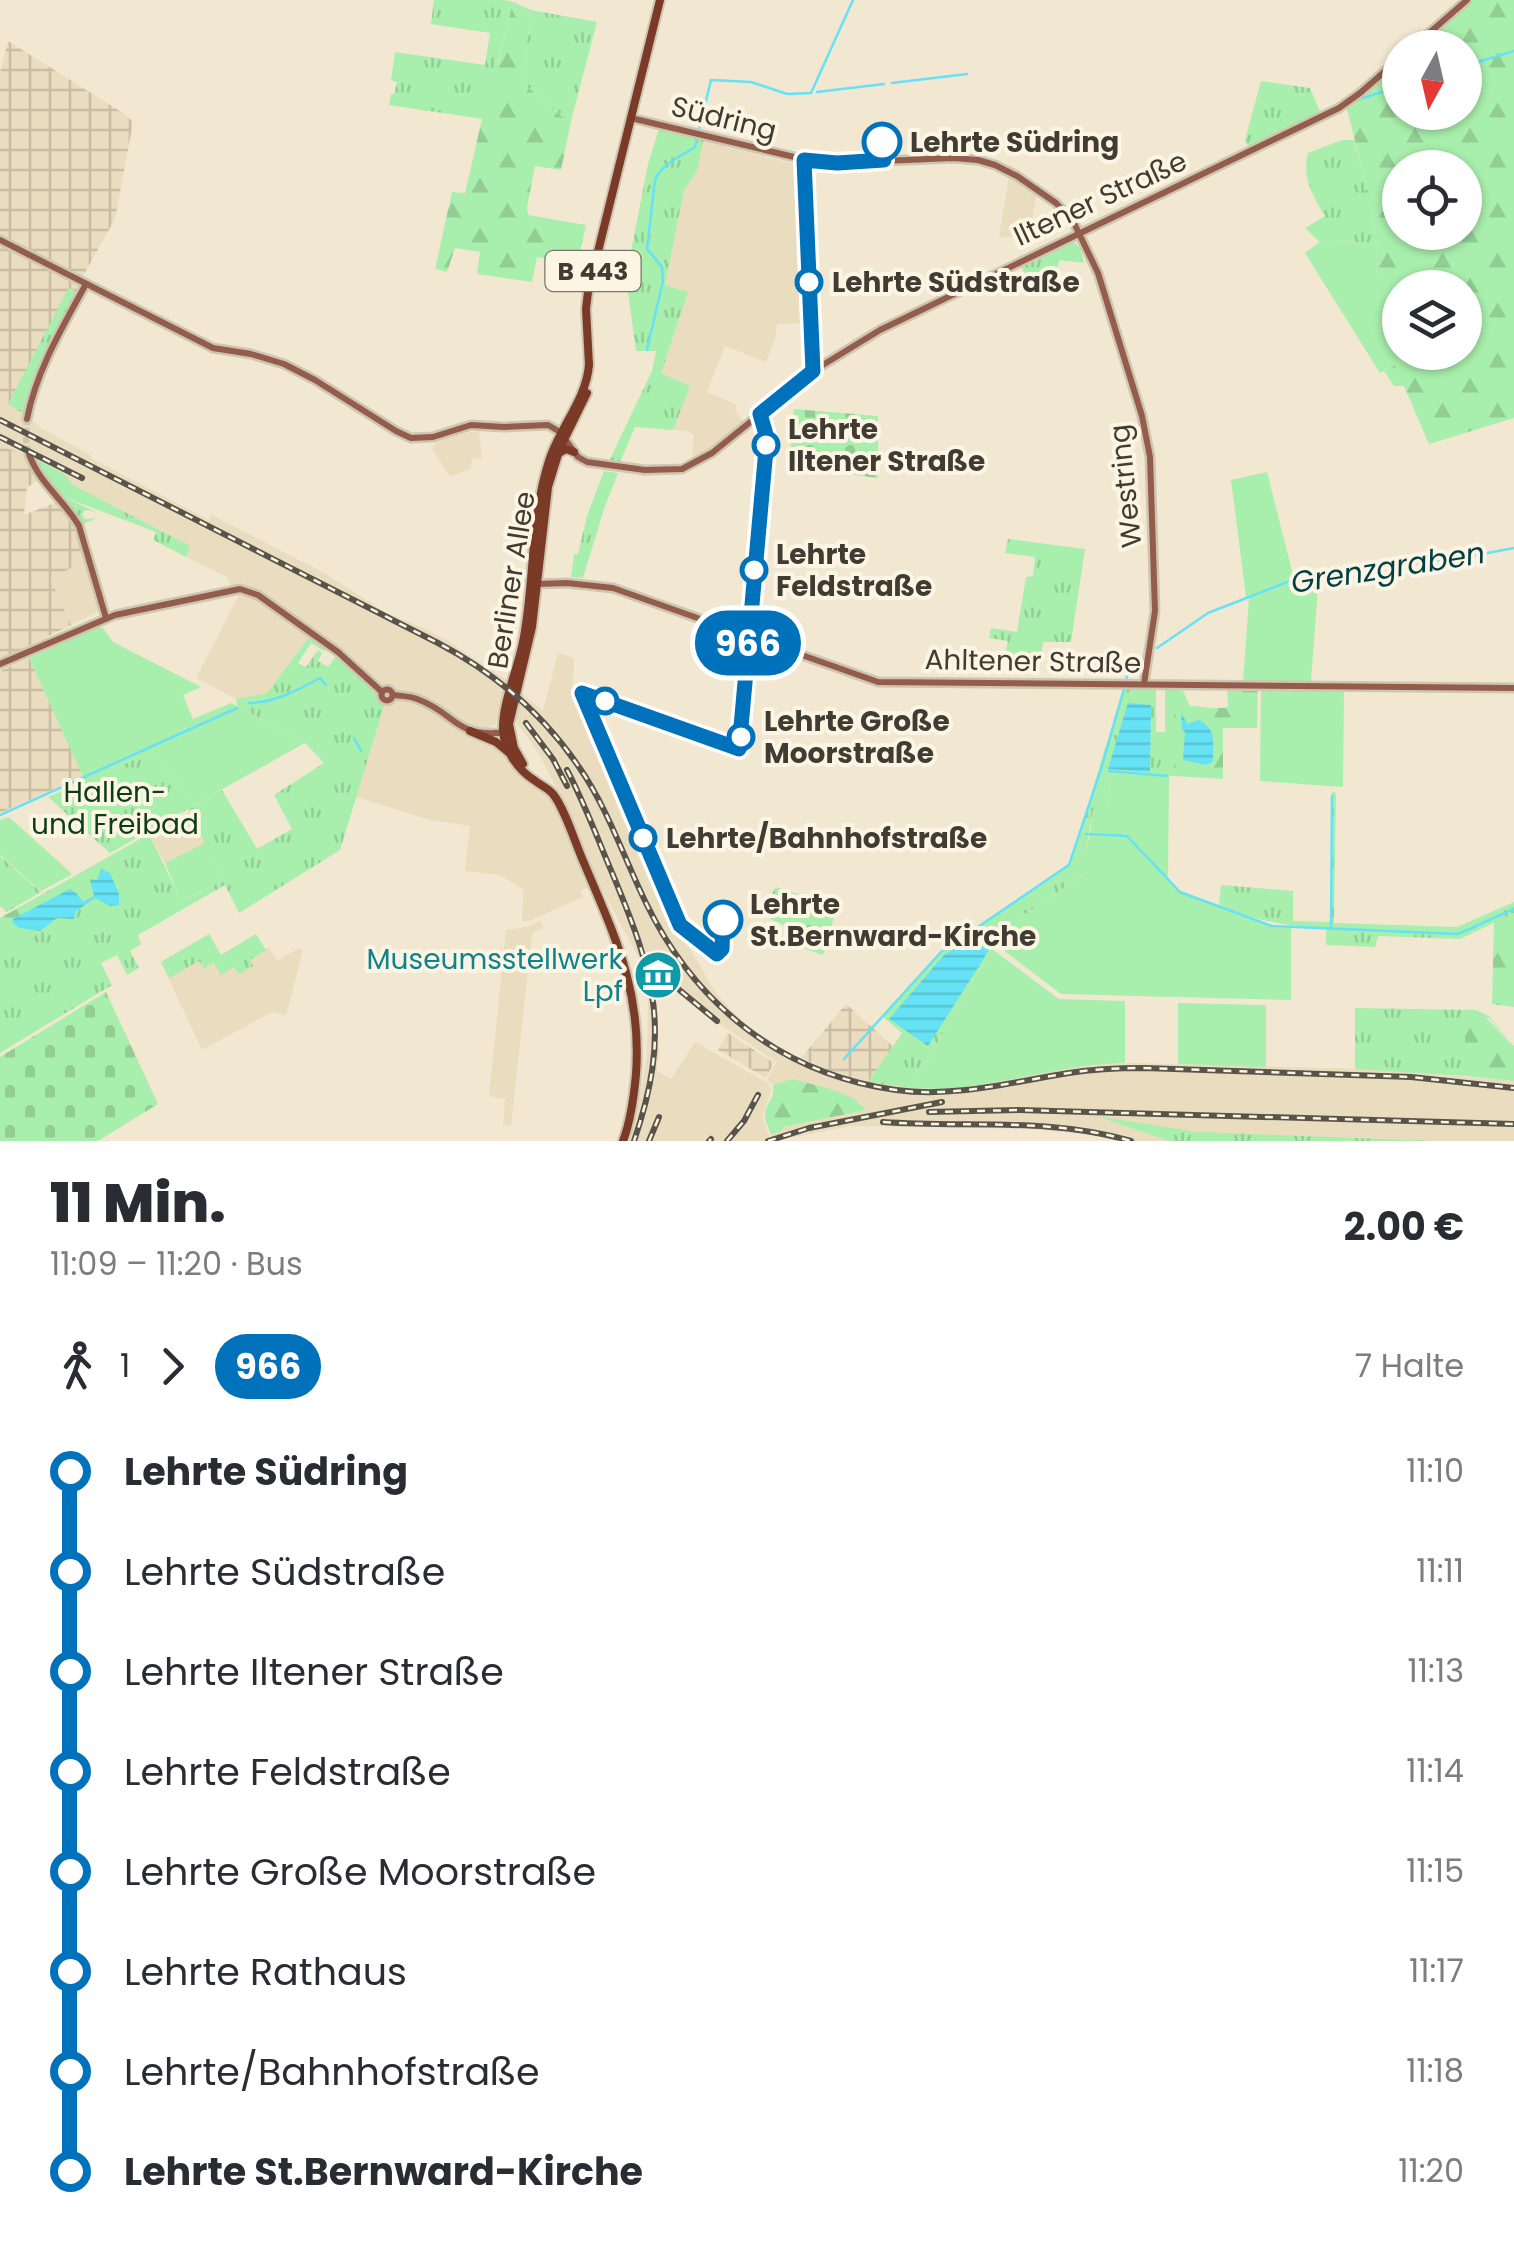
<!DOCTYPE html>
<html lang="de">
<head>
<meta charset="utf-8">
<style>
	:root { --surface:#fff; --page:#f2f2f3; --text:#2b2b33; --muted:#7c7c81 }
	body { margin:0; font-family:Poppins,sans-serif; background:var(--page); color:var(--text); height:100vh; display:flex; flex-direction:column; font-size:38px; white-space:nowrap }
	* { box-sizing:border-box; margin:0 }
	p { font-size:32px; color:var(--muted) }
	.icon { flex:none; width:55px; height:55px; fill:none; stroke:currentColor; stroke-width:2; stroke-linecap:round; stroke-linejoin:round }
	.map { position:relative; height:1141px; overflow:hidden }
	.side { display:flex; flex-direction:column; background:var(--surface); flex:1 }
	.side>* { flex:none }
	.badge { padding:0 20px; border-radius:32px; font-size:35px; line-height:65px }
	.needle { width:65px; rotate:188deg }
	.controls { position:absolute; left:1382px; top:30px; display:grid; gap:20px }
	.controls a { display:grid; place-items:center; width:100px; height:100px; border-radius:50%; background:var(--surface); box-shadow:0 2px 8px #0004; font-size:50px }
	.map>.badge { position:absolute; translate:-50% -50%; box-shadow:0 0 0 5px #fff }
	.legs { display:flex; align-items:center; gap:15px; height:110px; padding:0 50px; font-size:32px }
	.legs p { margin-inline-start:auto }
	.headline { display:flex; align-items:center; justify-content:space-between; height:170px; padding:0 50px }
	h1 { font-size:55px; font-weight:800; line-height:75px }
	ul { padding:0 50px; list-style:none }
	li { display:flex; align-items:center; gap:35px; height:100px; font-size:38px }
	li i { display:grid; place-items:center; width:15px; height:100%; margin:0 12px; background:currentColor }
	li i::after { content:''; width:25px; height:25px; margin:-12px; border:8px solid; border-radius:50%; background:var(--surface) }
	li p { margin-inline-start:auto }
	li:first-child i { background:linear-gradient(#0000 50%,currentColor 0) }
	li:last-child i { background:linear-gradient(currentColor 50%,#0000 0) }
	.map>svg:first-child { display:block }
	.built { fill:#e9dcbf }
	.industrial { fill:url(#industrial-grid) }
	.grass { fill:url(#grass-tufts) }
	.forest { fill:url(#forest-firs); fill-rule:evenodd }
	.cemetery { fill:url(#cemetery-stones) }
	.garden { fill:#a8eeac }
	.water { fill:url(#water-rules) }
	.lines { fill:none; stroke-linecap:round; stroke-linejoin:round }
	.stream { stroke:#65e2f6; stroke-width:2.5 }
	.secondary-tunnel { stroke:#cec6b2; stroke-width:6; stroke-dasharray:6 3; stroke-linecap:butt }
	.secondary-casing { stroke:#cec6b2; stroke-width:11 }
	.primary-casing { stroke:#cec6b2; stroke-width:12 }
	.secondary { stroke:#935c4b; stroke-width:6 }
	.primary { stroke:#7b3a26; stroke-width:8 }
	.rail-casing { stroke:#595449; stroke-width:6 }
	.rail { stroke:#fdf5e4; stroke-width:2.5; stroke-dasharray:8; stroke-linecap:butt }
	.line-1-casing { stroke:#fff; stroke-width:22 }
	.line-1 { stroke:#0072bc; stroke-width:15 }
	.stop-1-dot { fill:#fff; stroke:#0072bc; stroke-width:5 }
	.labels { text-anchor:middle; stroke-width:8; stroke-linejoin:round; paint-order:stroke }
	.shield { fill:#fdf5e4; stroke:#797468; stroke-width:2.5 }
	.shield-label { font-size:25px; font-weight:bold; fill:#403c33 }
	.street-label { font-size:28px; fill:#403c33; stroke:#fdf5e4 }
	.stop-label { font-size:28px; font-weight:bold; fill:#403c33; stroke:#fdf5e4; text-anchor:start }
	.park-label { font-size:28px; fill:#0c3e15; stroke:#fdf5e4 }
	.culture-label { font-size:28px; fill:#0d838f; stroke:#fdf5e4; text-anchor:end }
	.water-label { font-size:30px; font-style:italic; fill:#013f47; stroke:#fdf5e4 }
</style>
</head>
<body>
<div class="map">
<svg width="1514" height="1141" viewBox="0 0 1514 1141">
	<defs>
		<pattern id="industrial-grid" width="8" height="8" patternUnits="userSpaceOnUse" patternTransform="scale(2.5)"><rect width="8" height="8" fill="#e9dcbf"/><path d="M0 4h8M4 0v8" fill="none" stroke="#c9bea5"/></pattern>
		<pattern id="grass-tufts" width="24" height="20" patternUnits="userSpaceOnUse" patternTransform="scale(2.5)"><rect width="24" height="20" fill="#a8eeac"/><path d="M3 7l-1-3M5 7V3M7 7l1-3M15 17l-1-3M17 17v-4M19 17l1-3" fill="none" stroke="#92cd94"/></pattern>
		<pattern id="forest-firs" width="22" height="20" patternUnits="userSpaceOnUse" patternTransform="scale(2.5)"><rect width="22" height="20" fill="#a8eeac"/><path d="M5 1l3.5 6h-7zM16 11l3.5 6h-7z" fill="#92cd94"/></pattern>
		<pattern id="cemetery-stones" width="16" height="16" patternUnits="userSpaceOnUse" patternTransform="scale(2.5)"><rect width="16" height="16" fill="#a8eeac"/><path d="M2 7V4a2 2 0 0 1 4 0v3zM10 15v-3a2 2 0 0 1 4 0v3z" fill="#92cd94"/></pattern>
		<pattern id="water-rules" width="6" height="5" patternUnits="userSpaceOnUse" patternTransform="scale(2.5)"><rect width="6" height="5" fill="#65e2f6"/><path d="M0 2.5h6" fill="none" stroke="#59c3d3"/></pattern>
	</defs>
	<rect width="100%" height="100%" fill="#f2e8d2"/>
	<g class="built">
		<polygon points="704,137 730,148 799,165 801,168 807,323 777,324 775,339 766,362 725,346 707,392 737,405 735,411 745,423 691,464 694,435 687,431 673,430 690,386 660,373 688,292 665,285 684,190 697,171"/>
		<polygon points="1009,177 1037,194 1030,229 1008,238 999,236"/>
		<polygon points="0,399 27,416 41,428 89,454 93,459 209,520 212,515 326,574 385,612 428,630 448,641 508,681 543,711 558,653 574,658 573,686 579,705 583,706 680,932 716,993 747,1027 782,1051 839,1075 911,1088 951,1090 1089,1065 1134,1063 1374,1069 1514,1081 1514,1141 1116,1141 1093,1135 1029,1129 851,1126 773,1141 771,1134 781,1131 784,1127 865,1110 860,1103 833,1091 792,1079 773,1085 767,1080 776,1062 692,1005 667,983 656,990 659,1055 657,1071 671,1079 695,1042 768,1083 771,1090 762,1117 771,1141 627,1141 639,1099 647,1057 648,1007 645,978 637,954 595,877 566,807 541,758 524,732 502,707 495,725 484,729 474,728 421,696 397,691 383,685 359,664 277,604 256,590 246,586 231,586 227,577 186,557 189,546 73,485 64,474 34,458 0,446"/>
		<polygon points="479,431 482,458 472,459 471,469 450,476 432,449 435,444 449,436"/>
		<polygon points="86,561 98,612 71,625 49,578"/>
		<polygon points="240,593 254,597 309,637 267,693 236,699 196,678"/>
		<polygon points="395,697 411,698 424,704 459,729 493,740 549,793 559,812 589,886 581,891 583,897 529,921 522,921 524,890 500,875 465,871 470,826 430,820 356,797 385,703 388,703"/>
		<polygon points="191,811 205,843 165,863 149,834"/>
		<polygon points="540,921 543,928 532,934 511,1126 503,1125 505,1099 489,1096 506,930 527,927"/>
		<polygon points="209,934 221,955 256,934 265,949 269,948 276,959 279,960 299,948 303,950 286,1016 272,1012 202,1050 161,962"/>
	</g>
	<g class="industrial">
		<polygon points="8,41 123,113 133,122 115,219 83,276 88,279 35,389 27,416 0,399 0,73"/>
		<polygon points="0,446 23,454 38,481 27,487 24,515 57,502 79,530 86,561 50,578 71,625 0,660"/>
		<polygon points="29,658 83,776 0,813 0,671"/>
		<polygon points="846,1004 894,1047 868,1082 839,1075 801,1058"/>
		<polygon points="728,1033 774,1063 766,1078 718,1050"/>
	</g>
	<g class="grass">
		<polygon points="434,0 504,0 513,2 483,119 389,105 391,94 394,94 397,82 391,80 395,52 485,65 490,33 431,24"/>
		<polygon points="531,10 597,22 571,121 560,115 523,83"/>
		<polygon points="1261,81 1310,88 1320,112 1253,146 1246,144 1245,140"/>
		<polygon points="660,126 704,137 697,171 684,190 665,285 688,292 661,373 690,386 673,430 635,427 620,462 609,461 652,371 656,351 636,351 626,277 648,164"/>
		<path d="M 1342,140 L 1354,140 L 1367,189 L 1341,210 L 1372,210 L 1377,243 L 1320,242 L 1305,228 L 1325,216 C 1312,194 1302,178 1308,153 Z"/>
		<polygon points="1074,242 1080,248 1084,263 1059,260 1057,272 1051,273 1048,292 1029,289 1022,267"/>
		<polygon points="74,288 74,296 32,385 23,413 8,404 68,289"/>
		<polygon points="34,458 64,474 73,485 190,546 186,557 153,540 156,532 64,497 98,513 88,510 84,511 82,515 85,519 97,518 83,524 45,476"/>
		<polygon points="604,471 618,473 604,509 583,578 571,577 574,554 578,554 587,516"/>
		<polygon points="1008,539 1085,549 1071,642 1043,642 1041,659 1004,659 1008,641 989,638 991,628 1017,632 1026,577 1033,576 1035,557 1005,553"/>
		<polygon points="309,637 326,649 324,651 311,643 298,663 306,667 318,650 322,653 318,661 328,667 335,657 355,673 358,672 379,693 380,699 385,703 340,850 239,913 225,885 138,935 141,944 130,951 139,968 127,975 117,955 101,963 112,985 0,1053 0,918 149,834 180,898 188,898 223,881 188,809 110,853 48,797 154,751 194,805 222,790 257,849 292,829 274,795 324,763 305,743 237,706 236,699 267,693"/>
		<path d="M 1123,689 L 1156,689 L 1156,732 L 1165,732 L 1165,689 L 1174,689 L 1174,776 L 1111,773 L 1108,810 L 1093,810 C 1090,832 1084,851 1084,874 L 989,939 L 975,928 L 1068,864 L 1074,851 Z"/>
		<path d="M 1332,791 L 1336,793 L 1334,923 L 1457,927 L 1514,902 L 1514,913 L 1460,939 L 1378,936 L 1375,947 L 1326,945 L 1326,928 C 1289,927 1254,920 1219,906 L 1221,885 L 1293,891 L 1293,921 L 1330,922 Z"/>
		<polygon points="0,856 41,892 7,912 0,906"/>
		<polygon points="970,932 992,949 911,1088 868,1082 902,1033 882,1016 940,952"/>
		<polygon points="209,934 221,955 256,934 266,950 250,960 253,966 239,974 234,967 221,975 214,963 204,968 199,961 169,978 161,962"/>
		<polygon points="1355,1008 1476,1010 1489,1016 1514,1046 1490,1019 1465,1012 1465,1076 1355,1069"/>
		<polygon points="1096,1116 1198,1132 1434,1141 1170,1141"/>
	</g>
	<g class="forest">
		<path d="M 1470,0 L 1514,0 L 1514,418 L 1429,444 L 1404,386 L 1394,386 L 1384,371 L 1400,362 L 1389,323 L 1385,320 L 1385,277 L 1376,276 L 1377,243 L 1372,210 L 1339,210 L 1367,189 L 1346,105 L 1400,60 L 1400,112 L 1465,112 L 1465,48 L 1415,47 ZM 1400,168 L 1465,168 L 1465,232 L 1400,232 ZM 1400,288 L 1465,288 L 1465,352 L 1400,352 Z"/>
		<polygon points="513,2 531,10 523,83 560,115 571,121 561,170 535,166 527,207 528,215 586,225 577,265 537,257 532,282 477,274 480,252 455,248 447,272 435,269 452,192 465,193 495,63 498,63"/>
		<path d="M 1227,687 L 1258,687 L 1257,728 L 1223,728 L 1223,779 L 1174,776 L 1174,689 L 1183,691 L 1190,706 C 1201,706 1219,710 1228,707 Z"/>
		<polygon points="73,878 85,901 83,903 72,885 14,919 12,923 21,930 35,933 36,936 30,943 13,941 0,923 0,918"/>
		<polygon points="1514,913 1514,1007 1492,1004 1494,922"/>
		<path d="M 1465,1011 C 1490,1012 1496,1032 1514,1046 L 1514,1081 L 1465,1076 Z"/>
		<path d="M 792,1079 C 815,1086 851,1090 866,1110 L 784,1127 L 781,1131 L 771,1134 C 769,1128 764,1120 765,1113 C 767,1101 775,1100 773,1085 Z"/>
	</g>
	<g class="cemetery">
		<polygon points="794,409 878,416 878,478 789,467"/>
		<polygon points="776,887 837,907 823,955 794,945 799,932 770,919 777,900 772,894"/>
		<polygon points="106,992 158,1104 98,1141 0,1141 0,1057"/>
	</g>
	<g class="garden">
		<polygon points="1320,242 1377,243 1376,276 1385,277 1385,320 1389,322 1400,362 1380,373 1305,253"/>
		<polygon points="1267,472 1294,579 1246,597 1231,480"/>
		<polygon points="1319,575 1311,681 1243,682 1249,598 1303,578"/>
		<polygon points="98,627 103,628 113,642 201,687 183,695 193,719 231,703 305,743 194,805 154,751 85,781 29,658"/>
		<polygon points="1261,690 1344,690 1343,787 1260,781"/>
		<polygon points="1111,772 1169,775 1168,877 1178,891 1272,927 1291,928 1291,1000 1061,994 989,939 1083,875 1080,861 1084,859 1090,833 1093,809 1108,810"/>
		<polygon points="9,817 71,873 71,875 41,891 0,855 0,820"/>
		<polygon points="205,843 223,881 187,898 180,898 165,863"/>
		<polygon points="992,949 1059,999 1125,1001 1125,1063 1089,1065 952,1090 911,1088"/>
		<polygon points="1178,1003 1266,1005 1266,1067 1178,1064"/>
	</g>
	<g class="water">
		<polygon points="1128,703 1151,705 1150,772 1108,769"/>
		<path d="M 1181,712 L 1187,724 L 1199,720 C 1218,730 1212,743 1213,761 L 1206,765 L 1183,760 L 1185,732 L 1182,729 Z"/>
		<polygon points="101,869 110,873 119,894 119,905 110,906 95,898 76,911 74,919 57,918 40,931 20,928 12,923 13,919 70,889 77,894 83,902 94,896 90,879 97,880"/>
		<polygon points="969,939 973,939 989,950 928,1046 889,1019 944,955"/>
	</g>
	<g class="lines">
		<g class="stream">
			<polyline points="1465,66 1514,51"/>
			<polyline points="892,83 967,74"/>
			<polyline points="817,92 884,84"/>
			<polyline points="1354,101 1400,86"/>
			<polyline points="699,130 711,80 751,82 787,94 811,93 853,0"/>
			<path d="M 647,350 L 663,281 L 662,267 L 647,249 L 655,180 C 661,164 682,156 695,147 L 697,139"/>
			<polyline points="1157,648 1208,613 1303,576 1472,556 1514,548"/>
			<polyline points="1126,680 1130,668 1140,660"/>
			<path d="M 249,703 C 274,703 298,690 320,678 L 326,685"/>
			<polyline points="354,738 361,751"/>
			<polyline points="1109,771 1167,776"/>
			<polyline points="0,815 237,708"/>
			<polyline points="1086,834 1107,835"/>
			<polyline points="1109,835 1127,836 1180,892 1272,926 1458,934 1514,909"/>
			<polyline points="1331,929 1332,796"/>
			<polyline points="844,1059 941,952 1069,865 1102,766 1124,689"/>
		</g>
		<polyline class="secondary-tunnel" points="27,419 26,440 29,454"/>
		<g class="secondary-casing">
			<g id="secondary">
				<polyline points="1412,48 1467,0"/>
				<polyline points="631,118 811,161 837,163 953,158 978,160 995,165 1017,176 1056,203 1073,221 1098,273 1142,416 1150,457 1155,611 1144,684"/>
				<polyline points="0,240 213,348 251,354 284,364 315,380 396,431 411,438 433,437 471,425 504,427 548,425 560,432 578,457 587,462 645,470 682,469 712,453 813,371 880,330 1339,108 1360,93 1400,58"/>
				<path d="M 27,419 C 36,371 63,326 86,284"/>
				<path d="M 29,454 C 39,483 64,500 79,526 L 106,618"/>
				<polyline points="537,584 567,583 613,588 878,682 1514,688"/>
				<polyline points="0,664 115,615 240,589 258,595 338,652 382,692"/>
				<circle cx="387" cy="695" r="5.5"/>
				<path d="M 393,695 C 401,696 410,696 417,699 C 458,714 454,739 508,732"/>
			</g>
		</g>
		<g class="primary-casing">
			<g id="primary">
				<path d="M 589,364 C 587,399 559,428 549,461 C 530,520 535,582 523,642 C 518,668 502,704 503,730 C 504,750 518,770 534,780 C 540,785 548,788 553,794 C 566,811 575,843 584,863 C 615,937 642,991 636,1074 C 634,1096 631,1120 623,1141"/>
				<polyline points="589,365 586,309 588,292 660,0"/>
				<polyline points="559,453 566,449 574,452"/>
				<polyline points="470,731 496,742 508,752"/>
				<polyline points="523,764 514,748 509,724 532,627 548,487 560,448 587,393"/>
			</g>
		</g>
		<use href="#secondary" class="secondary"/>
		<use href="#primary" class="primary"/>
		<g class="rail-casing">
			<g id="rail">
				<path d="M 0,420 L 438,643 C 495,673 543,714 579,767 C 608,809 624,858 646,903 C 696,1006 782,1074 896,1090 C 955,1098 1011,1082 1069,1073 C 1094,1069 1119,1068 1144,1068 L 1411,1077 L 1514,1088"/>
				<polyline points="0,437 82,478"/>
				<polyline points="526,723 553,759 567,786"/>
				<path d="M 567,770 C 585,804 598,840 613,875 C 656,978 671,1033 634,1141"/>
				<polyline points="649,956 671,983 717,1021"/>
				<polyline points="929,1112 1019,1110 1514,1124"/>
				<path d="M 883,1122 C 966,1128 1050,1117 1131,1141"/>
				<polyline points="649,1141 659,1117"/>
				<polyline points="709,1141 711,1139"/>
				<polyline points="727,1141 744,1121 758,1095"/>
				<polyline points="768,1141 809,1128 942,1102"/>
			</g>
		</g>
		<use href="#rail" class="rail"/>
	</g>
	<g class="lines">
		<g class="line-1-casing">
			<polyline id="line-1" points="723,920 722,949 717,954 680,925 582,693 739,749 767,438 760,414 813,371 804,160 837,163 884,160 882,142"/>
		</g>
		<use href="#line-1" class="line-1"/>
	</g>
	<defs>
		<g id="museum-disc" transform="scale(2.5)"><circle r="9.5" fill="#0f9aa8" stroke="#fdf5e4"/><path d="M0-6L6-3V-2H-6V-3ZM-5-1h2V3h-2ZM-1-1h2V3h-2ZM3-1h2V3H3ZM-6 4H6V6H-6Z" fill="#fff"/></g>
	</defs>
	<g fill-rule="evenodd">
		<use href="#museum-disc" x="658" y="975"/>
	</g>
	<g class="stop-1-dot">
		<circle cx="882" cy="142" r="18"/>
		<circle cx="809" cy="282" r="12"/>
		<circle cx="766" cy="445" r="12"/>
		<circle cx="754" cy="570" r="12"/>
		<circle cx="605" cy="701" r="12"/>
		<circle cx="741" cy="737" r="12"/>
		<circle cx="643" cy="838" r="12"/>
		<circle cx="723" cy="920" r="18"/>
	</g>
	<g class="labels">
		<rect class="shield" x="545.5" y="251" width="95" height="40" rx="8"/>
		<g class="shield-label">
			<text x="593" y="280">B 443</text>
		</g>
		<g class="street-label">
			<text transform="translate(724 118) rotate(14)" y="10">Südring</text>
			<text transform="translate(1100 198) rotate(-25)" y="10">Iltener Straße</text>
			<text transform="translate(1125 486) rotate(-96)" y="10">Westring</text>
			<text transform="translate(511 580) rotate(-81)" y="10">Berliner Allee</text>
			<text transform="translate(1033 661) rotate(1)" y="10">Ahltener Straße</text>
		</g>
		<g class="stop-label">
			<text x="910" y="152">Lehrte Südring</text>
			<text x="832" y="292">Lehrte Südstraße</text>
			<text x="788" y="439">Lehrte<tspan x="788" dy="32">Iltener Straße</tspan></text>
			<text x="776" y="564">Lehrte<tspan x="776" dy="32">Feldstraße</tspan></text>
			<text x="764" y="731">Lehrte Große<tspan x="764" dy="32">Moorstraße</tspan></text>
			<text x="666" y="848">Lehrte/Bahnhofstraße</text>
			<text x="750" y="914">Lehrte<tspan x="750" dy="32">St.Bernward-Kirche</tspan></text>
		</g>
		<g class="park-label">
			<text x="115" y="802">Hallen-<tspan x="115" dy="32">und Freibad</tspan></text>
		</g>
		<g class="culture-label">
			<text x="623" y="969">Museumsstellwerk<tspan x="623" dy="32">Lpf</tspan></text>
		</g>
		<g class="water-label">
			<text transform="translate(1388 568) rotate(-9)" y="10">Grenzgraben</text>
		</g>
	</g>
</svg>
<div class="controls">
<a><svg class="needle" viewBox="-14 -14 28 28"><path d="M0-13l5 13h-10z" fill="#e53935"/><path d="M0 13l5-13h-10z" fill="#7c7c81"/></svg></a>
<a><svg class="icon" aria-label="locate" viewBox="0 0 24 24"><circle cx="12" cy="12" r="6"/><path d="M12 2v4M12 18v4M2 12h4M18 12h4"/></svg></a>
<a><svg class="icon" aria-label="layers" viewBox="0 0 24 24"><path d="M12 4l9 5-9 5-9-5zM3 14l9 5 9-5"/></svg></a>
</div>
<b class="badge" style="left:748px;top:643px;background:#0072bc;color:#fff">966</b>
</div>
<section class="side">
<div class="headline"><div><h1>11 Min.</h1><p>11:09 – 11:20 · Bus</p></div><b>2.00 €</b></div>
<div class="legs"><svg class="icon" aria-label="walk" viewBox="0 0 24 24"><circle cx="13" cy="4" r="2"/><path d="M13 8l-2 6 4 7M11 14l-3 7M7 12l3-4h3l4 4"/></svg>1<svg class="icon" aria-label="forward" viewBox="0 0 24 24"><path d="M9 5l7 7-7 7"/></svg><b class="badge" style="background:#0072bc;color:#fff">966</b><p>7 Halte</p></div>
<ul>
<li><i style="color:#0072bc"></i><b>Lehrte Südring</b><p>11:10</p></li>
<li><i style="color:#0072bc"></i><span>Lehrte Südstraße</span><p>11:11</p></li>
<li><i style="color:#0072bc"></i><span>Lehrte Iltener Straße</span><p>11:13</p></li>
<li><i style="color:#0072bc"></i><span>Lehrte Feldstraße</span><p>11:14</p></li>
<li><i style="color:#0072bc"></i><span>Lehrte Große Moorstraße</span><p>11:15</p></li>
<li><i style="color:#0072bc"></i><span>Lehrte Rathaus</span><p>11:17</p></li>
<li><i style="color:#0072bc"></i><span>Lehrte/Bahnhofstraße</span><p>11:18</p></li>
<li><i style="color:#0072bc"></i><b>Lehrte St.Bernward-Kirche</b><p>11:20</p></li>
</ul>
</section>
</body>
</html>
